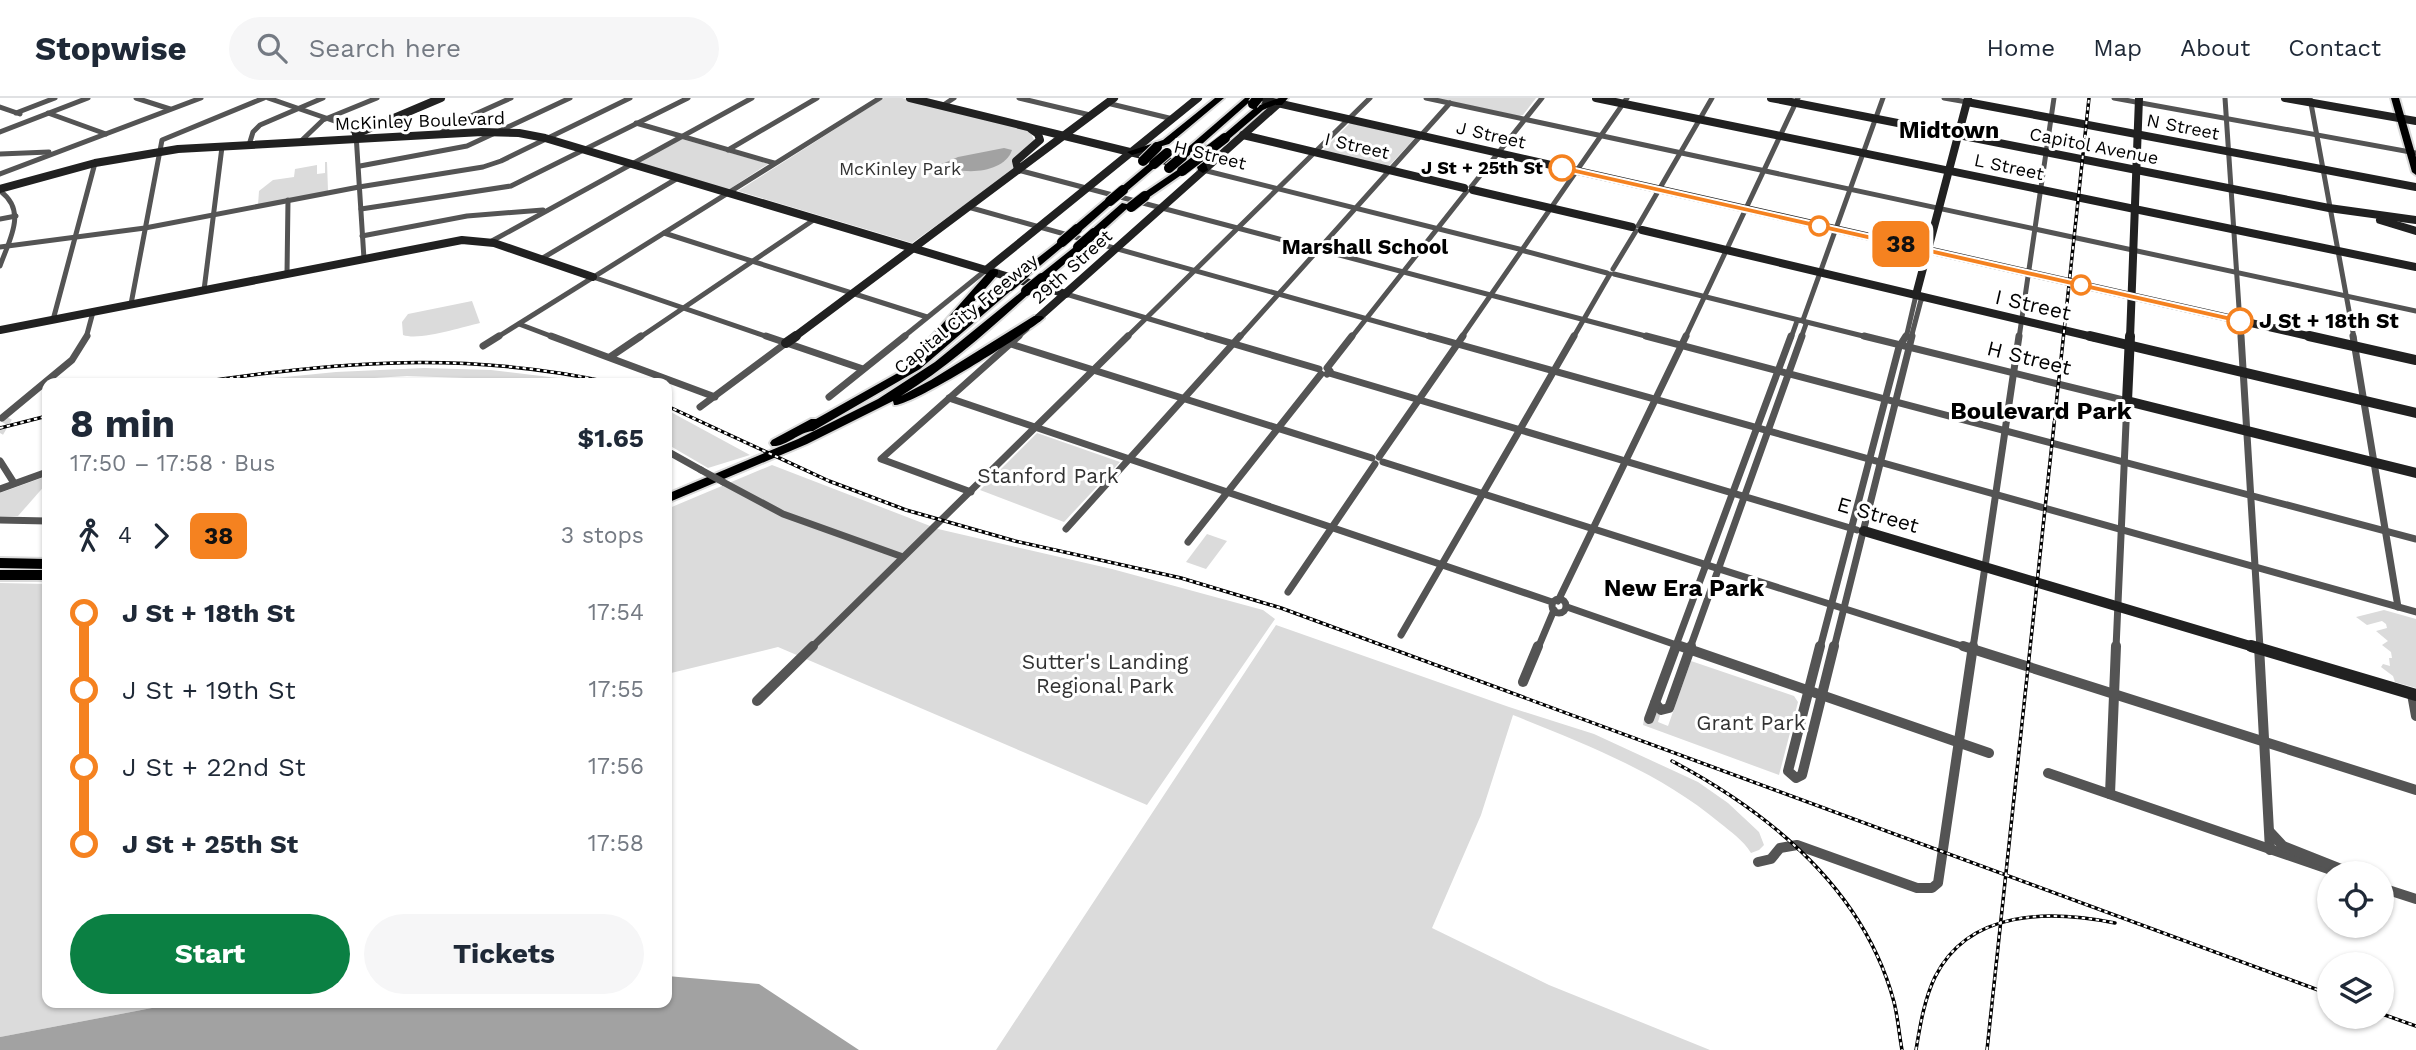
<!DOCTYPE html>
<html lang="en">
<head>
<meta charset="utf-8">
<style>
	:root { --surface:#fff; --page:#f6f6f7; --text:#1f2937; --muted:#747a83; --line:#e0e1e3; --accent:#0b8043 }
	body { margin:0; font-family:"Work Sans",sans-serif; background:var(--page); color:var(--text); height:100vh; display:flex; flex-direction:column; font-size:26px; white-space:nowrap }
	* { box-sizing:border-box; margin:0 }
	p { font-size:23px; color:var(--muted) }
	.icon { flex:none; width:38px; height:38px; fill:none; stroke:currentColor; stroke-width:2; stroke-linecap:round; stroke-linejoin:round }
	.map { position:relative; flex:1; overflow:hidden }
	.sheet { position:absolute; left:42px; top:280px; width:630px; height:630px; display:flex; flex-direction:column; background:var(--surface); border-radius:14px; box-shadow:0 2px 5px #0004 }
	.sheet>* { flex:none }
	.badge { padding:0 14px; border-radius:10px; font-size:24px; line-height:46px }
	.controls { position:absolute; left:2317px; top:763px; display:grid; gap:14px }
	.controls a { display:grid; place-items:center; width:77px; height:77px; border-radius:50%; background:var(--surface); box-shadow:0 2px 5px #0004; font-size:35px }
	.map>.badge { position:absolute; translate:-50% -50%; box-shadow:0 0 0 4px #fff }
	.legs { display:flex; align-items:center; gap:10px; height:77px; padding:0 28px; font-size:23px }
	.legs p { margin-inline-start:auto }
	.summary { display:flex; align-items:center; justify-content:space-between; height:119px; padding:0 28px }
	h1 { font-size:38px; font-weight:700; line-height:52px }
	.action { display:flex; gap:14px; margin-top:auto; padding:14px 28px }
	.action a { flex:1; height:80px; border-radius:42px; background:var(--accent); color:#fff; font-size:28px; font-weight:700; line-height:80px; text-align:center }
	.action a+a { background:var(--page); color:var(--text) }
	ul { padding:0 28px; list-style:none }
	li { display:flex; align-items:center; gap:24px; height:77px; font-size:26px }
	li i { display:grid; place-items:center; width:10px; height:100%; margin:0 9px; background:currentColor }
	li i::after { content:''; width:18px; height:18px; margin:-9px; border:5px solid; border-radius:50%; background:var(--surface) }
	li p { margin-inline-start:auto }
	li:first-child i { background:linear-gradient(#0000 50%,currentColor 0) }
	li:last-child i { background:linear-gradient(currentColor 50%,#0000 0) }
	header { display:flex; align-items:center; gap:42px; box-sizing:border-box; height:98px; padding:0 35px; background:var(--surface); border-bottom:2px solid var(--line) }
	header strong { font-size:33px }
	nav { display:flex; gap:38px; margin-inline-start:auto; font-size:24px }
	.search { width:490px; height:63px; background:var(--page); display:flex; align-items:center; gap:18px; box-sizing:border-box; padding:0 24px; border-radius:38px; color:var(--muted); font-size:26px }
	.map>svg:first-child { display:block }
	.green { fill:#dbdbdb }
	.water { fill:#a2a2a2 }
	.lines { fill:none; stroke-linecap:round; stroke-linejoin:round }
	.street-tunnel { stroke:#d9d9d9; stroke-width:7; stroke-dasharray:7 3.5; stroke-linecap:butt }
	.primary-casing { stroke:#dbdbdb; stroke-width:4 }
	.highway-casing { stroke:#dbdbdb; stroke-width:4 }
	.street-far2 { stroke:#545454; stroke-width:5 }
	.street-far1 { stroke:#545454; stroke-width:7 }
	.street { stroke:#545454; stroke-width:10 }
	.secondary-far2 { stroke:#212121; stroke-width:8 }
	.secondary-far1 { stroke:#212121; stroke-width:10 }
	.secondary { stroke:#212121; stroke-width:12 }
	.primary { fill:#000; fill-rule:evenodd }
	.highway { fill:#000; fill-rule:evenodd }
	.rail-casing { stroke:#000; stroke-width:3.5 }
	.rail { stroke:#fff; stroke-width:2; stroke-dasharray:3.5; stroke-linecap:butt }
	.highway-bridge-casing { stroke:#dbdbdb; stroke-width:12; stroke-linecap:butt }
	.street-bridge { stroke:#545454; stroke-width:7 }
	.highway-bridge { stroke:#000; stroke-width:10 }
	.line-1 { fill:#f58220; stroke:#fff; stroke-width:2 }
	.stop-1-dot { fill:#fff; stroke:#f58220; stroke-width:3.5 }
	.labels { text-anchor:middle; stroke-width:6; stroke-linejoin:round; paint-order:stroke }
	.far-street-label { font-size:18px; fill:#000; stroke:#fff }
	.far-stop-label { font-size:18px; font-weight:bold; fill:#000; stroke:#fff; text-anchor:end }
	.far-park-label { font-size:18px; fill:#323232; stroke:#fff }
	.far-quarter-label { font-size:21px; font-weight:bold; fill:#000; stroke:#fff }
	.street-label { font-size:21px; fill:#000; stroke:#fff }
	.stop-label { font-size:21px; font-weight:bold; fill:#000; stroke:#fff; text-anchor:start }
	.park-label { font-size:21px; fill:#323232; stroke:#fff }
	.far-district-label { font-size:23px; font-weight:bold; fill:#000; stroke:#fff }
	.quarter-label { font-size:24px; font-weight:bold; fill:#000; stroke:#fff }
</style>
</head>
<body>
<header>
<strong>Stopwise</strong>
<div class="search"><svg class="icon" aria-label="search" viewBox="0 0 24 24"><circle cx="10" cy="10" r="6"/><path d="M15 15l6 6"/></svg>Search here</div>
<nav><a>Home</a><a>Map</a><a>About</a><a>Contact</a></nav>
</header>
<div class="map">
<svg width="2416" height="952" viewBox="0 0 2416 952">
	<rect width="100%" height="100%" fill="#fff"/>
	<g class="green">
		<polygon points="884,0 902,0 1020,30 1030,33 1035,44 1013,62 1013,72 912,145 738,93"/>
		<polygon points="1435,0 1536,0 1523,17 1519,18"/>
		<polygon points="1350,25 1415,40 1389,68 1325,54 1323,52"/>
		<polygon points="682,41 766,65 768,66 728,92 637,64"/>
		<polygon points="325,64 327,64 328,93 258,107 259,93 273,82 294,79 295,71 317,67 317,76 325,75"/>
		<path d="M 472,203 L 480,225 C 462,229 420,243 403,237 L 402,224 L 408,216 Z"/>
		<polygon points="424,270 491,272 599,285 534,285 495,281 407,278 293,285 223,285 336,274"/>
		<polygon points="667,312 750,357 708,370 667,346"/>
		<polygon points="1037,335 1120,364 1064,424 980,392"/>
		<polygon points="772,367 938,431 1112,471 1263,512 1275,521 1147,707 778,549 667,576 667,411"/>
		<polygon points="47,378 47,385 18,418 0,418 0,395"/>
		<polygon points="1207,436 1227,443 1206,471 1186,464"/>
		<polygon points="0,485 47,486 47,905 178,905 0,939"/>
		<polygon points="2384,512 2416,521 2416,590 2395,584 2393,578 2381,569 2383,566 2390,568 2389,560 2392,560 2391,554 2382,547 2388,543 2376,533 2387,530 2386,526 2382,523 2367,527 2356,519"/>
		<path d="M 1276,527 L 1509,609 L 1594,636 L 1698,684 L 1728,705 L 1759,734 L 1764,747 L 1759,752 L 1751,755 C 1743,742 1731,734 1720,725 C 1659,674 1585,646 1513,617 L 1481,717 L 1432,830 L 1549,887 L 1710,952 L 996,952 Z"/>
		<polygon points="1691,563 1794,598 1798,604 1779,677 1643,627 1644,621 1652,624 1656,615 1660,617 1658,624 1668,628"/>
	</g>
	<g class="water">
		<path d="M 1004,50 L 1012,52 C 1004,76 960,78 942,66 L 958,59 Z"/>
		<polygon points="667,878 759,886 859,952 0,952 0,939 178,905 667,905"/>
	</g>
	<g class="lines">
		<polyline class="street-tunnel" points="0,335 10,318"/>
		<g class="primary-casing">
			<g id="primary">
				<polygon points="1280,0 1288,0 1282,7 1276,7 1275,5"/>
				<polygon points="2391,0 2399,0 2416,59 2416,77 2412,74"/>
			</g>
		</g>
		<g class="highway-casing">
			<g id="highway">
				<polygon points="1215,0 1224,0 1169,46 1132,57 1127,54 1163,42"/>
				<polygon points="1245,0 1254,0 1185,61 1179,61 1179,57"/>
				<polygon points="1279,0 1286,2 1263,12 1228,42 1222,42 1222,38 1257,8"/>
				<polygon points="1203,47 1211,49 1204,60 1208,72 1203,75 1198,72 1195,63"/>
				<polygon points="1151,64 1159,66 1126,94 1120,94 1120,90"/>
				<polygon points="1179,71 1187,73 1148,100 1142,100 1142,96"/>
				<polygon points="1106,101 1115,103 1081,133 1073,133 1073,129"/>
				<polygon points="1122,105 1131,107 1098,137 1090,137 1090,133"/>
				<polygon points="1062,141 1066,142 1066,146 1029,177 1021,177 1021,173"/>
				<polygon points="1078,146 1083,149 1082,151 1046,182 1038,182 1038,178"/>
				<path d="M 994,171 L 998,172 L 998,176 L 939,244 L 1006,186 L 1014,186 L 1014,190 L 920,271 L 813,333 C 798,334 787,349 772,348 L 770,345 L 772,342 L 811,321 L 816,321 L 912,267 L 925,255 L 919,252 L 921,250 L 990,172 Z"/>
				<path d="M 1026,190 L 1030,191 L 1030,195 C 989,232 948,269 901,298 L 931,282 L 1034,218 L 1042,218 L 1044,220 C 1028,235 910,309 894,307 L 893,303 L 807,346 L 667,405 L 667,396 L 798,341 L 878,301 L 935,264 Z"/>
				<polygon points="0,460 47,461 47,471 0,470"/>
				<rect x="0" y="472" width="47" height="10"/>
			</g>
		</g>
		<g class="street-far2">
			<polyline points="136,0 170,11"/>
			<polyline points="268,0 346,27 356,36 364,161"/>
			<polyline points="1019,0 1090,17"/>
			<polyline points="1426,0 2416,213"/>
			<polyline points="1944,0 1967,4"/>
			<polyline points="2114,0 2416,55"/>
			<polyline points="2225,0 2241,240"/>
			<polyline points="2310,0 2354,240"/>
			<polyline points="1107,5 1173,21"/>
			<polyline points="942,8 954,0"/>
			<polyline points="0,9 20,16"/>
			<polyline points="16,15 55,0"/>
			<polyline points="48,15 106,36"/>
			<polyline points="636,25 774,65"/>
			<polyline points="0,34 88,0"/>
			<polyline points="440,36 451,27 511,0"/>
			<polyline points="299,45 323,22 377,0"/>
			<polyline points="249,47 253,34 260,27 323,0"/>
			<polyline points="728,52 817,0"/>
			<polyline points="0,56 49,54"/>
			<polyline points="360,68 467,48 570,0"/>
			<polyline points="1018,72 1653,240"/>
			<polyline points="1203,72 1523,152"/>
			<polyline points="0,76 201,0"/>
			<polyline points="1471,89 1542,0"/>
			<path d="M 0,93 C 28,113 9,142 0,168"/>
			<polyline points="968,109 1435,240"/>
			<polyline points="361,111 511,88 688,0"/>
			<polyline points="0,121 16,118"/>
			<polyline points="1638,128 1712,0"/>
			<polyline points="664,135 927,219"/>
			<polyline points="362,138 467,118 543,112"/>
			<polyline points="490,144 752,0"/>
			<polyline points="0,149 145,130 359,89 483,69 501,63 630,0"/>
			<polyline points="1521,152 1607,175"/>
			<polyline points="541,161 678,80"/>
			<polyline points="1613,171 1636,133"/>
			<polyline points="287,176 288,102"/>
			<polyline points="1614,176 1871,240"/>
			<polyline points="593,179 771,240"/>
			<polyline points="204,192 222,49"/>
			<polyline points="1066,196 1213,240"/>
			<polyline points="131,206 162,42 264,0"/>
			<polyline points="53,222 95,65"/>
			<polyline points="519,226 556,240"/>
			<polyline points="86,240 93,214"/>
			<polyline points="496,240 880,0"/>
			<polyline points="639,240 815,121"/>
			<polyline points="902,240 986,172"/>
			<polyline points="1017,240 1027,231"/>
			<polyline points="1126,240 1370,0"/>
			<polyline points="1239,240 1450,5"/>
			<polyline points="1351,240 1467,93"/>
			<polyline points="1461,240 1627,0"/>
			<polyline points="1573,240 1610,176"/>
			<polyline points="1685,240 1798,0"/>
			<polyline points="1791,240 1797,223 1803,222"/>
			<polyline points="1801,240 1806,226 1803,222 1883,0"/>
			<polyline points="1906,240 1916,197"/>
			<polyline points="1911,240 1921,202 1926,199"/>
			<polyline points="2019,240 2054,0"/>
		</g>
		<g class="street-far1">
			<polyline points="551,238 715,299"/>
			<polyline points="766,238 863,271"/>
			<polyline points="1207,238 1319,271"/>
			<polyline points="1429,238 2416,514"/>
			<polyline points="1646,238 2416,441"/>
			<polyline points="1864,238 2127,303 2116,550"/>
			<polyline points="2241,238 2260,550"/>
			<polyline points="2353,238 2398,509"/>
			<polyline points="1011,246 1372,360"/>
			<polyline points="483,248 499,238"/>
			<polyline points="610,259 641,238"/>
			<polyline points="1329,275 1857,432"/>
			<polyline points="1327,276 1330,273 1327,270 1352,238"/>
			<polyline points="829,299 905,238"/>
			<polyline points="949,300 1552,504"/>
			<polyline points="700,309 786,245"/>
			<polyline points="2,320 72,262 87,238"/>
			<polyline points="667,353 701,372"/>
			<polyline points="1379,359 1463,238"/>
			<polyline points="0,363 14,385"/>
			<polyline points="1383,364 1968,550"/>
			<polyline points="723,384 783,416 903,459"/>
			<polyline points="0,391 47,374"/>
			<polyline points="971,394 881,361 1019,238"/>
			<polyline points="0,422 47,423"/>
			<polyline points="1066,431 1240,238"/>
			<polyline points="1188,444 1321,276"/>
			<polyline points="1288,494 1375,366"/>
			<circle cx="1559" cy="508" r="7"/>
			<polyline points="1558,503 1686,238"/>
			<polyline points="1567,509 1685,550"/>
			<polyline points="1401,537 1574,238"/>
			<polyline points="811,550 1128,238"/>
			<polyline points="1538,550 1554,512"/>
			<polyline points="1675,550 1791,238"/>
			<polyline points="1690,550 1802,238"/>
			<polyline points="1820,550 1899,249 1906,238"/>
			<polyline points="1834,550 1912,238"/>
			<polyline points="1973,550 2019,238"/>
		</g>
		<g class="street">
			<polyline points="1680,548 1989,655"/>
			<polyline points="1820,548 1788,673 1796,680 1802,677 1834,548"/>
			<polyline points="1963,548 2416,692"/>
			<polyline points="2259,548 2270,752"/>
			<polyline points="1523,584 1538,548"/>
			<polyline points="2412,596 2416,618"/>
			<polyline points="757,603 813,548"/>
			<polyline points="1655,605 1661,612 1669,610 1691,548"/>
			<polyline points="1649,621 1676,548"/>
			<polyline points="2048,675 2340,775"/>
			<polyline points="2110,696 2116,548"/>
			<polyline points="2270,734 2283,748 2351,775"/>
			<polyline points="1758,764 1771,761 1780,750 1797,747 1917,790 1932,790 1938,785 1973,548"/>
			<polyline points="2382,790 2416,801"/>
		</g>
		<g class="secondary-far2">
			<polyline points="910,0 1183,67"/>
			<polyline points="1255,0 2317,240"/>
			<polyline points="1596,0 2416,169"/>
			<polyline points="1771,0 2329,110 2416,122"/>
			<polyline points="2285,0 2416,23"/>
			<polyline points="1967,4 2416,89"/>
			<polyline points="356,36 441,0"/>
			<polyline points="1243,37 1464,90"/>
			<polyline points="1018,72 1016,63 1040,42 1038,36 1031,31"/>
			<polyline points="0,91 95,65 178,51 482,34 519,35 545,40 1066,196"/>
			<polyline points="1473,92 1632,129"/>
			<polyline points="2380,122 2416,133"/>
			<polyline points="1642,132 2097,240"/>
			<polyline points="986,172 1198,0"/>
			<polyline points="1916,197 1968,0"/>
			<polyline points="1038,220 1279,5"/>
			<polyline points="0,232 462,142 494,145 593,179"/>
			<polyline points="793,240 1114,0"/>
			<polyline points="2130,240 2139,0"/>
		</g>
		<g class="secondary-far1">
			<polyline points="2090,238 2416,315"/>
			<polyline points="2130,238 2127,303 2416,375"/>
			<polyline points="2309,238 2416,262"/>
			<polyline points="786,245 796,238"/>
			<polyline points="1864,433 2257,550"/>
		</g>
		<polyline class="secondary" points="2251,548 2416,597"/>
		<use href="#primary" class="primary"/>
		<use href="#highway" class="highway"/>
		<g class="rail-casing">
			<g id="rail">
				<path d="M 195,285 C 342,263 466,253 613,285"/>
				<polyline points="667,308 829,383 906,412 1015,443 1181,480 1281,510 2329,896"/>
				<polyline points="0,330 47,318"/>
				<path d="M 1672,663 C 1770,715 1864,792 1894,904 C 1898,920 1899,936 1902,952"/>
				<polyline points="2382,916 2416,928"/>
				<path d="M 1916,952 C 1920,928 1924,902 1935,879 C 1969,811 2050,812 2115,825"/>
				<polyline points="1987,952 2089,0"/>
			</g>
		</g>
		<use href="#rail" class="rail"/>
		<g class="highway-bridge-casing">
			<g id="highway-bridge">
				<polyline points="1253,6 1258,0"/>
				<polyline points="1143,63 1157,49"/>
				<polyline points="1154,66 1167,55"/>
				<polyline points="1169,70 1182,59"/>
				<polyline points="1182,73 1225,40"/>
				<polyline points="1110,103 1123,92"/>
				<polyline points="1131,109 1145,98"/>
				<polyline points="1062,144 1077,131"/>
				<polyline points="1078,149 1094,135"/>
				<polyline points="1010,188 1025,175"/>
				<polyline points="1026,193 1042,180"/>
			</g>
		</g>
		<polyline class="street-bridge" points="701,372 723,384"/>
		<use href="#highway-bridge" class="highway-bridge"/>
	</g>
	<polygon class="line-1" points="1562,67 2240,220 2245,223 2240,226 1558,72 1557,70"/>
	<g class="stop-1-dot">
		<circle cx="1562" cy="70" r="12"/>
		<circle cx="1819" cy="128" r="9"/>
		<circle cx="2081" cy="187" r="9"/>
		<circle cx="2240" cy="223" r="12"/>
	</g>
	<g class="labels">
		<g class="far-street-label">
			<text transform="translate(420 23) rotate(-2)" y="6">McKinley Boulevard</text>
			<text transform="translate(2183 29) rotate(11)" y="6">N Street</text>
			<text transform="translate(1491 37) rotate(13)" y="6">J Street</text>
			<text transform="translate(1357 48) rotate(13)" y="6">I Street</text>
			<text transform="translate(2094 48) rotate(11)" y="6">Capitol Avenue</text>
			<text transform="translate(1210 57) rotate(14)" y="6">H Street</text>
			<text transform="translate(2009 69) rotate(12)" y="6">L Street</text>
			<text transform="translate(1072 169) rotate(-42)" y="6">29th Street</text>
			<text transform="translate(966 216) rotate(-39)" y="6">Capital City Freeway</text>
		</g>
		<g class="far-stop-label">
			<text x="1543" y="76">J St + 25th St</text>
		</g>
		<g class="far-park-label">
			<text x="900" y="77">McKinley Park</text>
		</g>
		<g class="far-quarter-label">
			<text x="1365" y="156">Marshall School</text>
		</g>
		<g class="street-label">
			<text transform="translate(2033 207) rotate(13)" y="7">I Street</text>
			<text transform="translate(2029 260) rotate(14)" y="7">H Street</text>
			<text transform="translate(1878 417) rotate(16)" y="7">E Street</text>
		</g>
		<g class="stop-label">
			<text x="2259" y="230">J St + 18th St</text>
		</g>
		<g class="park-label">
			<text x="1048" y="385">Stanford Park</text>
			<text x="1105" y="571">Sutter's Landing<tspan x="1105" dy="24">Regional Park</tspan></text>
			<text x="1751" y="632">Grant Park</text>
		</g>
		<g class="far-district-label">
			<text x="1949" y="40">Midtown</text>
		</g>
		<g class="quarter-label">
			<text x="2041" y="321">Boulevard Park</text>
			<text x="1684" y="498">New Era Park</text>
		</g>
	</g>
</svg>
<div class="controls">
<a><svg class="icon" aria-label="locate" viewBox="0 0 24 24"><circle cx="12" cy="12" r="6"/><path d="M12 2v4M12 18v4M2 12h4M18 12h4"/></svg></a>
<a><svg class="icon" aria-label="layers" viewBox="0 0 24 24"><path d="M12 4l9 5-9 5-9-5zM3 14l9 5 9-5"/></svg></a>
</div>
<b class="badge" style="left:1901px;top:146px;background:#f58220;color:#111">38</b>
<section class="sheet">
<div class="summary"><div><h1>8 min</h1><p>17:50 – 17:58 · Bus</p></div><b>$1.65</b></div>
<div class="legs"><svg class="icon" aria-label="walk" viewBox="0 0 24 24"><circle cx="13" cy="4" r="2"/><path d="M13 8l-2 6 4 7M11 14l-3 7M7 12l3-4h3l4 4"/></svg>4<svg class="icon" aria-label="forward" viewBox="0 0 24 24"><path d="M9 5l7 7-7 7"/></svg><b class="badge" style="background:#f58220;color:#111">38</b><p>3 stops</p></div>
<ul>
<li><i style="color:#f58220"></i><b>J St + 18th St</b><p>17:54</p></li>
<li><i style="color:#f58220"></i><span>J St + 19th St</span><p>17:55</p></li>
<li><i style="color:#f58220"></i><span>J St + 22nd St</span><p>17:56</p></li>
<li><i style="color:#f58220"></i><b>J St + 25th St</b><p>17:58</p></li>
</ul>
<div class="action"><a>Start</a><a>Tickets</a></div>
</section>
</div>
</body>
</html>
